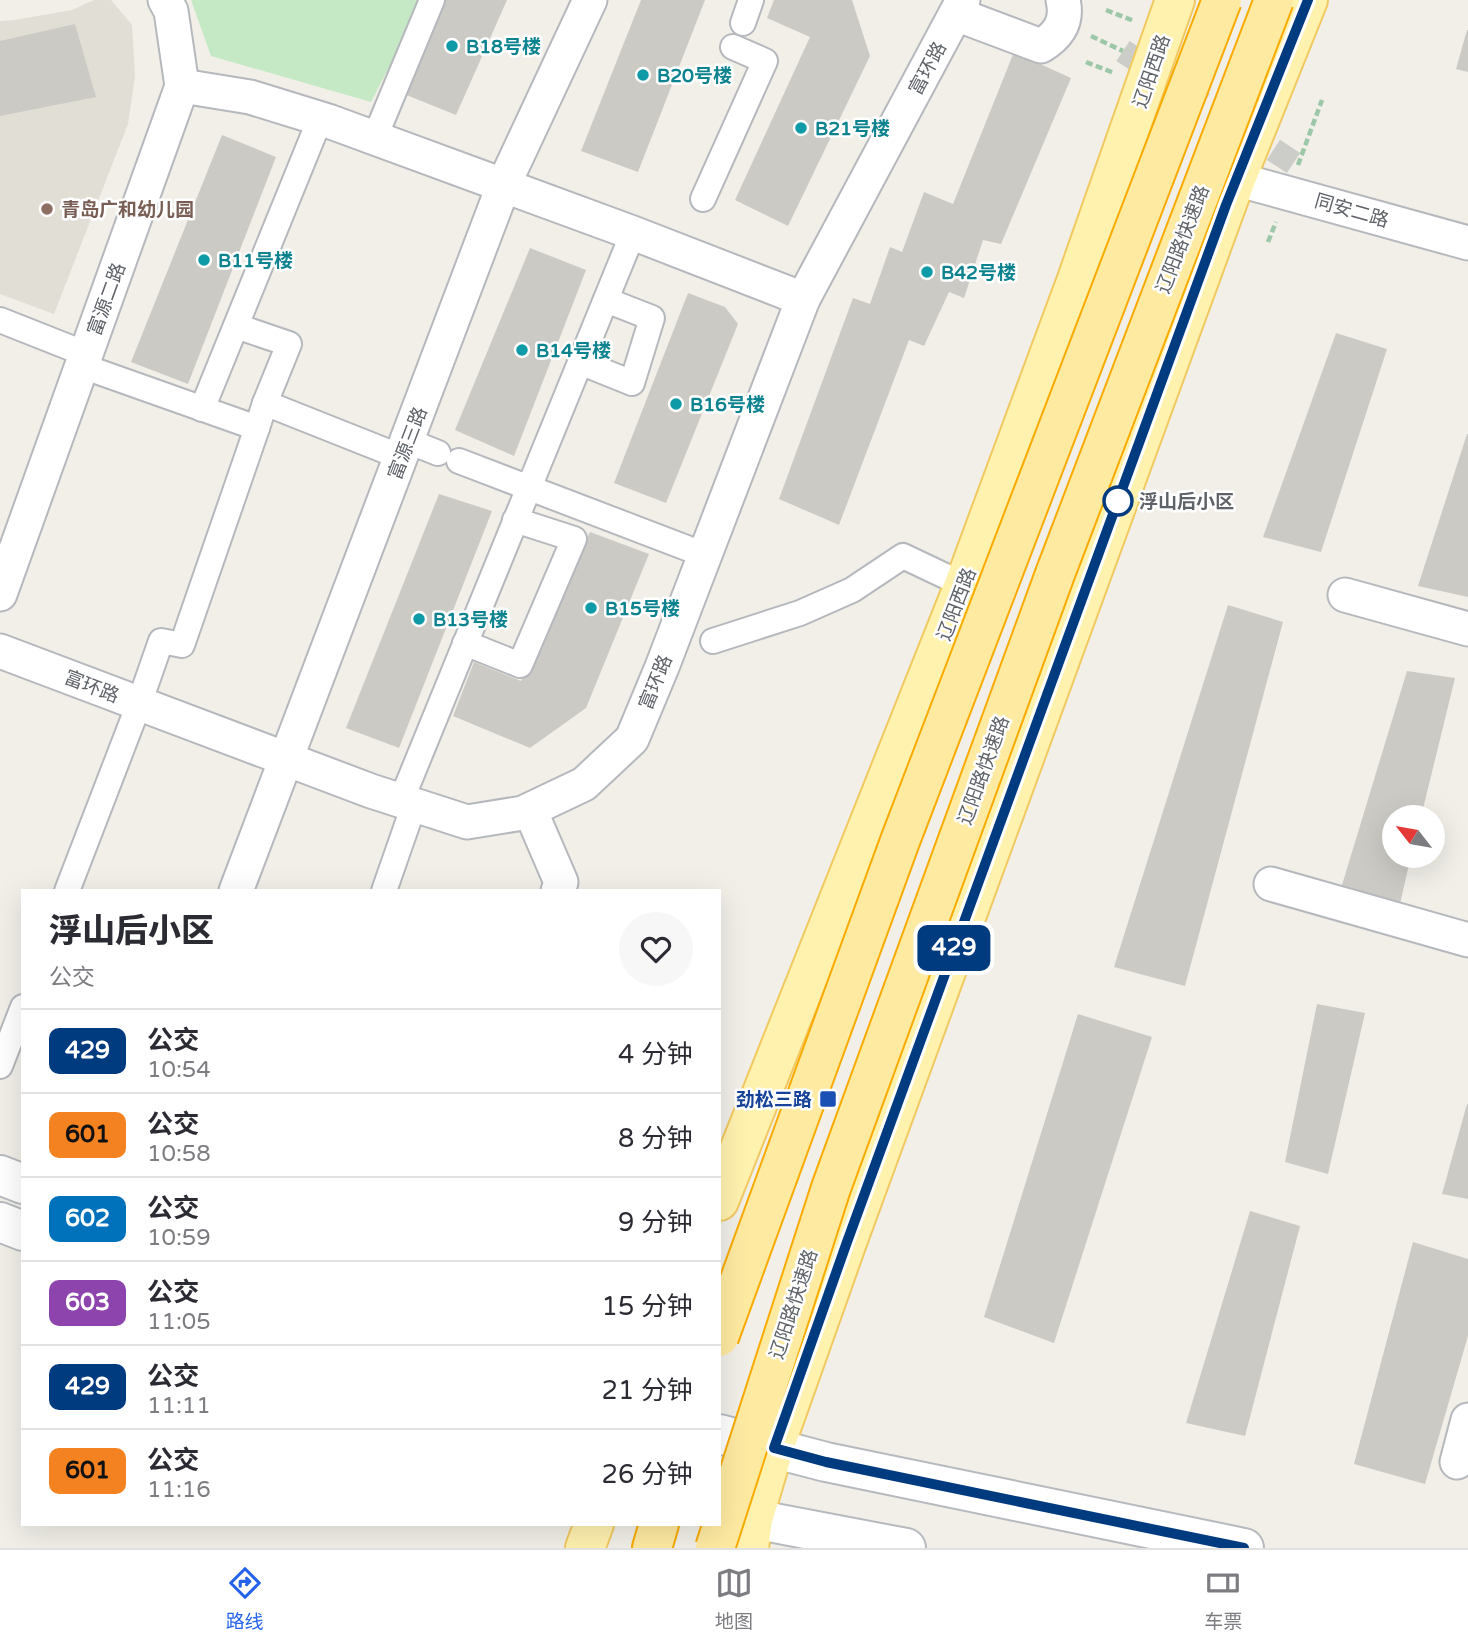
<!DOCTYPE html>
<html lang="zh">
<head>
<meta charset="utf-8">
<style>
	:root { --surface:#fff; --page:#f7f7f7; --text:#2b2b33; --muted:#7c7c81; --line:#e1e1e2; --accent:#2563eb }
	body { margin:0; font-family:"Varela Round","Noto Sans SC",sans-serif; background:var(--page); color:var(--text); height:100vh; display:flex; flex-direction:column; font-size:26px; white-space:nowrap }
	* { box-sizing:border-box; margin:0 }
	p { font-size:23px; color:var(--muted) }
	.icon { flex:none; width:38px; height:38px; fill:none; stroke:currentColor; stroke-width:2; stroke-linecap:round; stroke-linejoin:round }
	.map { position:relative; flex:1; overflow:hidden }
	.panel { position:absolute; left:21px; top:889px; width:700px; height:637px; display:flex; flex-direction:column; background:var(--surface); border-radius:0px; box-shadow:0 7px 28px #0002 }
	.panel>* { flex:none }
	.badge { padding:0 14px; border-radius:10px; font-size:24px; line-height:46px }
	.needle { width:46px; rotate:301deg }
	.fabs { position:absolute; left:1382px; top:805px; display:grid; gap:14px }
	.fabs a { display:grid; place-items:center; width:63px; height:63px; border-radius:50%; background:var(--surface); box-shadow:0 7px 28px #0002; font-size:35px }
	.map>.badge { position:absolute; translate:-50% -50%; box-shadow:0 0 0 4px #fff }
	.round { display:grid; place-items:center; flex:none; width:74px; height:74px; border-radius:37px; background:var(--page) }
	.head { display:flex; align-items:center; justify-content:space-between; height:119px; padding:0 28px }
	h1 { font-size:33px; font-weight:800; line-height:52px }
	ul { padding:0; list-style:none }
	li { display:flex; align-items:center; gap:21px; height:84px; padding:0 28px; border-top:2px solid var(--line) }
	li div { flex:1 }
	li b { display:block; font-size:26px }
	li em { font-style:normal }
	li .badge { min-width:77px; font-weight:700; text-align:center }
	.dock { display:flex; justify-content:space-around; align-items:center; height:98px; border-top:2px solid var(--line); background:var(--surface); font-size:19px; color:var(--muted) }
	.dock a { display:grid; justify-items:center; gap:4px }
	.dock .on { color:var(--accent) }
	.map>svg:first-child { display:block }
	.education { fill:#e1ded6 }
	.green { fill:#c5e8c5 }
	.building { fill:#cccac5 }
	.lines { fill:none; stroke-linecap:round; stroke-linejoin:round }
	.pedestrian-tunnel { stroke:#ccccc8; stroke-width:24; stroke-dasharray:24 12; stroke-linecap:butt }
	.pedestrian-casing { stroke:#b5b8bc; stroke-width:28 }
	.minor-casing { stroke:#b5b8bc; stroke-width:37 }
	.secondary-casing { stroke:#b6babf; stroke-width:42 }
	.primary-casing { stroke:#f2c960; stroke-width:42 }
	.trunk-casing { stroke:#f9ab00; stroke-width:42 }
	.path { stroke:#9cc7a9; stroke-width:4.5; stroke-dasharray:7 3.5; stroke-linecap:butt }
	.pedestrian { stroke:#fff; stroke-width:24 }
	.minor { stroke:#fff; stroke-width:33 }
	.secondary { stroke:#fff; stroke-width:38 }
	.primary { stroke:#fff2af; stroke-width:38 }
	.trunk { stroke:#feeaa1; stroke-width:38 }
	.trunk-bridge-casing { stroke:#f9ab00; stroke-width:42; stroke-linecap:butt }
	.trunk-bridge { stroke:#feeaa1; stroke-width:38 }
	.line-casing { stroke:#fff; stroke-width:16 }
	.line { stroke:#003b80; stroke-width:10 }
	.culture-dot { fill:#0f9aa8; stroke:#fff; stroke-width:2.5 }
	.education-dot { fill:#8d6e63; stroke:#fff; stroke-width:2.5 }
	.stop-dot { fill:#fff; stroke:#003b80; stroke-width:3.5 }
	.transit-dot { fill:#1a4fb4; stroke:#fff; stroke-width:2.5 }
	.labels { text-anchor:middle; stroke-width:5; stroke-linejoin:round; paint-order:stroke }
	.culture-label { font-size:19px; font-weight:bold; fill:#0d838f; stroke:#fff; text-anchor:start }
	.street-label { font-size:19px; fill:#5f6368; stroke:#fff }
	.education-label { font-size:19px; font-weight:bold; fill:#785e54; stroke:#fff; text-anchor:start }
	.stop-label { font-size:19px; font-weight:bold; fill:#5f6368; stroke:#fff; text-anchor:start }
	.transit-label { font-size:19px; font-weight:bold; fill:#164399; stroke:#fff; text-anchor:end }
</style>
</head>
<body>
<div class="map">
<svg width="1468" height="1548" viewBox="0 0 1468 1548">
	<rect width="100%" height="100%" fill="#f1efe8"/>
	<polygon class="education" points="94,0 111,0 132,25 135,76 128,124 54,314 0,294 0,21 15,20 72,10"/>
	<polygon class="green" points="191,0 424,0 371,102 211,56"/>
	<g class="building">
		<polygon points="437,0 507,0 456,115 404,94"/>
		<polygon points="641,0 705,0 638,172 581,151"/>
		<polygon points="774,0 852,0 870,56 788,226 735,200 810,37 767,18"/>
		<polygon points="75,24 96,97 0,116 0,41"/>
		<polygon points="1467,30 1468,30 1468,72 1456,69"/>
		<polygon points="1014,52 1071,78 1001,244 983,240 964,298 949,292 924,346 909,340 839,525 779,499 853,298 870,304 890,247 902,252 924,192 953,204"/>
		<polygon points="222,135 276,157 188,384 131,362"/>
		<polygon points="530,248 586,270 514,456 455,430"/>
		<polygon points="688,293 725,307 738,324 666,503 614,483"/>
		<polygon points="1336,333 1387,349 1321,552 1263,537"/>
		<polygon points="1467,434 1468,434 1468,597 1418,586"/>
		<polygon points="439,494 492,511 399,748 346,728"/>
		<polygon points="590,532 649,554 586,708 530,748 453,716 474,662 521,681"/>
		<polygon points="1228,605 1283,622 1185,986 1114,967"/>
		<polygon points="1407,671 1455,678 1421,817 1395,817 1395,856 1411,856 1400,904 1342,885"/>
		<polygon points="1317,1004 1365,1013 1328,1174 1285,1162"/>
		<polygon points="1078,1014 1152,1037 1054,1343 984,1317"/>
		<polygon points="1467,1104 1468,1104 1468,1199 1442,1194"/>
		<polygon points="1250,1211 1300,1226 1245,1436 1186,1423"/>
		<polygon points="1413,1242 1468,1259 1468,1336 1425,1484 1354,1464"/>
	</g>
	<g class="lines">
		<polyline class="pedestrian-tunnel" points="1123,51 1298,166"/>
		<g class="pedestrian-casing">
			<g id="pedestrian">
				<polyline points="743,23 751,0"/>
				<polyline points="375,137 432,0"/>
				<polyline points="703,199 765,61 733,47"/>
				<polyline points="0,320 86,354"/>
				<polyline points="236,326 289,344 265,403"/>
				<polyline points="580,362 632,383 652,318 606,300"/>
				<polyline points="82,366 257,428 265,403 401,457"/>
				<polyline points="202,409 320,119"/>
				<polyline points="408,441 438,453"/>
				<polyline points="459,461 705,555"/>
				<polyline points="713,641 800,613 852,590 903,556 964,585"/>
				<polyline points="465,643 520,665 574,539 515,520"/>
				<polyline points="401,801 633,233"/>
				<polyline points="67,891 139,704 161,641 182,645 257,428"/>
				<polyline points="384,891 414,805"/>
				<polyline points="0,1066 23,1007"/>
			</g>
		</g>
		<g class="minor-casing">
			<g id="minor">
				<path d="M 956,14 L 1041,46 C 1059,35 1068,21 1063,0"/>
				<polyline points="182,86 250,97 331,122 633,233 803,299"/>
				<polyline points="1236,179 1468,243"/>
				<polyline points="0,594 182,86 171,11 165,0"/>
				<polyline points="1345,595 1468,629"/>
				<polyline points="0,651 371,791 467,822 523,813 584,784 632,739 662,667 803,299 963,0"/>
				<polyline points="530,810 561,882 558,891"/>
				<polyline points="1271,884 1468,940"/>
				<polyline points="236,891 504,184 590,0"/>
				<polyline points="1457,1462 1468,1420"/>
			</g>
		</g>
		<g class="secondary-casing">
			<g id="secondary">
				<polyline points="0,1175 23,1184"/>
				<polyline points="0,1222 23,1231"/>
				<polyline points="719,1434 826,1462 1244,1548"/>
				<polyline points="724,1508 753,1519 906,1548"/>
			</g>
		</g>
		<g class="primary-casing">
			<g id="primary">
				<polyline points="719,1201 964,585 1076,282 1175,0"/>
				<polyline points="585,1548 594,1524"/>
				<polyline points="749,1548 753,1519 774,1448 847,1242 1236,179 1308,0"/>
			</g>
		</g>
		<g class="trunk-casing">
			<polyline id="trunk" points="652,1548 659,1524"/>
		</g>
		<g class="path">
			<polyline points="1106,10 1134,21"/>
			<polyline points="1091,36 1123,51"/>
			<polyline points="1086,62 1114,73"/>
			<polyline points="1298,165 1322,100"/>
			<polyline points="1268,242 1276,222"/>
		</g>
		<use href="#pedestrian" class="pedestrian"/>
		<use href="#minor" class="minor"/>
		<use href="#secondary" class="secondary"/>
		<use href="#primary" class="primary"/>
		<use href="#trunk" class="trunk"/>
		<g class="trunk-bridge-casing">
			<g id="trunk-bridge">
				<polyline points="719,1337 900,841 1222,0"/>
				<polyline points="715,1548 831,1188 1055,574 1274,0"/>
			</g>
		</g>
		<use href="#trunk-bridge" class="trunk-bridge"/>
	</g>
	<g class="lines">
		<g class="line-casing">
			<polyline id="line" points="1244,1548 826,1462 774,1448 847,1242 1226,205 1308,0"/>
		</g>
		<use href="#line" class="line"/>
	</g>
	<g class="culture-dot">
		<circle cx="452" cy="46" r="7"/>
		<circle cx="643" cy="75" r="7"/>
		<circle cx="801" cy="128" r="7"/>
		<circle cx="204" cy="260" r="7"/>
		<circle cx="927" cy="272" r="7"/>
		<circle cx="522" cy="350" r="7"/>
		<circle cx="676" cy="404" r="7"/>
		<circle cx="591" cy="608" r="7"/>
		<circle cx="419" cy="619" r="7"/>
	</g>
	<circle class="education-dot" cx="47" cy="209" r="7"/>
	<circle class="stop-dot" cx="1118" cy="501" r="14"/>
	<rect class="transit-dot" x="819" y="1090" width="18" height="18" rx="3.5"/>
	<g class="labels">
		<g class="culture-label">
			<text x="466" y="53">B18号楼</text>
			<text x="657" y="82">B20号楼</text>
			<text x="815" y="135">B21号楼</text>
			<text x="218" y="267">B11号楼</text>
			<text x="941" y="279">B42号楼</text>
			<text x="536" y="357">B14号楼</text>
			<text x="690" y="411">B16号楼</text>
			<text x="605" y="615">B15号楼</text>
			<text x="433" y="626">B13号楼</text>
		</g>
		<g class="street-label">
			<text transform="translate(927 68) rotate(-62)" y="7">富环路</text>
			<text transform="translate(1151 71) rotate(-71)" y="7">辽阳西路</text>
			<text transform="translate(1352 210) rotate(16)" y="7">同安二路</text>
			<text transform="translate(1182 239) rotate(-69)" y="7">辽阳路快速路</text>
			<text transform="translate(106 299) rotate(-70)" y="7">富源二路</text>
			<text transform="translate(407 443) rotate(-69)" y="7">富源三路</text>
			<text transform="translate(956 604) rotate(-69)" y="7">辽阳西路</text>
			<text transform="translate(655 682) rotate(-68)" y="7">富环路</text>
			<text transform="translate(92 686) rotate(21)" y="7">富环路</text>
			<text transform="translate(983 770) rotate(-70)" y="7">辽阳路快速路</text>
			<text transform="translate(793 1304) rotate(-72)" y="7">辽阳路快速路</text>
		</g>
		<g class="education-label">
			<text x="61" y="216">青岛广和幼儿园</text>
		</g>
		<g class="stop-label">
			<text x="1139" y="508">浮山后小区</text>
		</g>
		<g class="transit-label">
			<text x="812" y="1106">劲松三路</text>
		</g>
	</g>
</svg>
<div class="fabs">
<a><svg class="needle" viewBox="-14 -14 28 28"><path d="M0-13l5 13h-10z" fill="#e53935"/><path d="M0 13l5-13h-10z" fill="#7c7c81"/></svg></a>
</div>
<b class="badge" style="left:954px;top:948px;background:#003b80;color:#fff">429</b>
<section class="panel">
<div class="head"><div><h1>浮山后小区</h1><p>公交</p></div><a class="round"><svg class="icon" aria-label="heart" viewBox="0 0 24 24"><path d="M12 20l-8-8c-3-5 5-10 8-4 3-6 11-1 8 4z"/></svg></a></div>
<ul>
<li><span class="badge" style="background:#003b80;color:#fff">429</span><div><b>公交</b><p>10:54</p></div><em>4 分钟</em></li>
<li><span class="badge" style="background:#f58220;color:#111">601</span><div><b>公交</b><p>10:58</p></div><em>8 分钟</em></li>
<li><span class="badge" style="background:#0072bc;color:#fff">602</span><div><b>公交</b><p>10:59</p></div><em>9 分钟</em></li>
<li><span class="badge" style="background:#8e44ad;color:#fff">603</span><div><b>公交</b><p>11:05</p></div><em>15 分钟</em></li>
<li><span class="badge" style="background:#003b80;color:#fff">429</span><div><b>公交</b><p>11:11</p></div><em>21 分钟</em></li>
<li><span class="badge" style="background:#f58220;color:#111">601</span><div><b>公交</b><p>11:16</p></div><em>26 分钟</em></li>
</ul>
</section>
</div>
<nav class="dock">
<a class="on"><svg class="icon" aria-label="directions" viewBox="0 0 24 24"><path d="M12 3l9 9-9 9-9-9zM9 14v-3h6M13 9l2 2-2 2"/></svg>路线</a>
<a><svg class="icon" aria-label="map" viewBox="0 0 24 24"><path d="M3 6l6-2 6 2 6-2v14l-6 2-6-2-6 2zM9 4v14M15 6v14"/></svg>地图</a>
<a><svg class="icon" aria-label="tickets" viewBox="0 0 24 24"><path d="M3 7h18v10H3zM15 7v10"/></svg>车票</a>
</nav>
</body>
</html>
